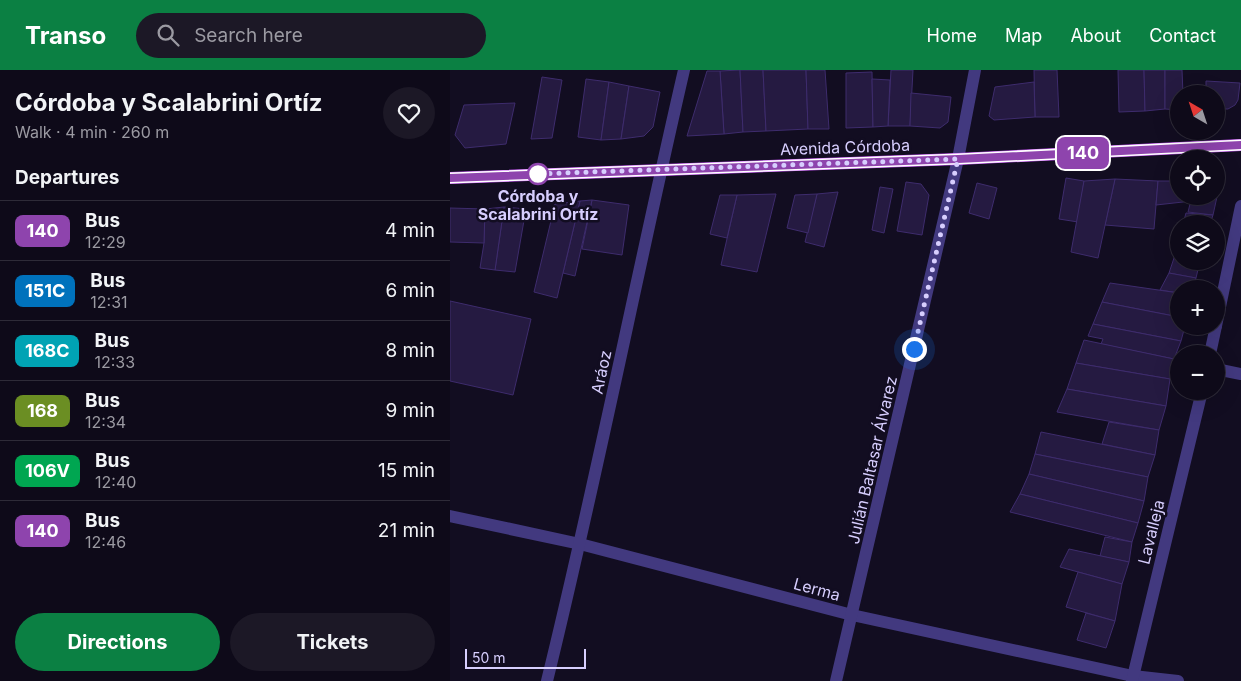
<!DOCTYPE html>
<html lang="en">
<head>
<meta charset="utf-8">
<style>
	:root { --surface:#0e0a19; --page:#1c1826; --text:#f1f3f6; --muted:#9b9aa2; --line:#2e2b38; --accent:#0b8043 }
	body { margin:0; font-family:Inter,sans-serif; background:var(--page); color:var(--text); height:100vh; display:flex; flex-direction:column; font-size:19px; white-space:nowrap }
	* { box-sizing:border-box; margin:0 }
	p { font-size:16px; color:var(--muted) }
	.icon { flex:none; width:28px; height:28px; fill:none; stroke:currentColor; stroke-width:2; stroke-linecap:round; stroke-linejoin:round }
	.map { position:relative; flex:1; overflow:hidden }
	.drawer { display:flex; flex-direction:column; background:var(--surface); width:450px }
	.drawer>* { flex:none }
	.badge { padding:0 10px; border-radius:8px; font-size:18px; line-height:32px }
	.needle { width:32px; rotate:321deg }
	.fabs { position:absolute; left:720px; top:15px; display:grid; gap:10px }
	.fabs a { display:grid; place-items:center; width:55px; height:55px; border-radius:50%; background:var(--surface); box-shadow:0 5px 20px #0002,0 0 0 1px var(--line); font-size:25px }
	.scale { position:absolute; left:15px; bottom:12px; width:121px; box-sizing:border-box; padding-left:5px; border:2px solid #d7cefe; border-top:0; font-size:14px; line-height:18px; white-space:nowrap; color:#d7cefe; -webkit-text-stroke:4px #120d21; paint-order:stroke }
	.you { position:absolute; width:25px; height:25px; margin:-12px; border:4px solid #fff; border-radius:50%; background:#1a73e8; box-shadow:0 0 0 8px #1a73e833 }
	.map>.badge { position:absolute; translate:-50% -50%; box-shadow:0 0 0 2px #fff }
	h2 { padding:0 15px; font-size:19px; line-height:45px }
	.round { display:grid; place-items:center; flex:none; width:52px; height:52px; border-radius:26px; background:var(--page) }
	.head { display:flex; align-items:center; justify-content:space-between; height:85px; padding:0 15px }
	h1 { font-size:24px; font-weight:700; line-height:38px }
	.action { display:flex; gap:10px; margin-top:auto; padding:10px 15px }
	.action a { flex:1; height:58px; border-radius:30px; background:var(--accent); color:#fff; font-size:20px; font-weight:700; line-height:58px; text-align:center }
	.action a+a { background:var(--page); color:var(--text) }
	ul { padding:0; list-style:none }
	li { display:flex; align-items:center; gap:15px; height:60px; padding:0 15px; border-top:1px solid var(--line) }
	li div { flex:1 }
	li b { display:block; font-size:19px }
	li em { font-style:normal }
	li .badge { min-width:55px; font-weight:700; text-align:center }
	header { display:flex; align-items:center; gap:30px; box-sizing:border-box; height:70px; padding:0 25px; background:var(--accent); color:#fff }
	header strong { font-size:24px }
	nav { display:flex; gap:28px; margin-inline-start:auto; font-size:18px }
	.search { width:350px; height:45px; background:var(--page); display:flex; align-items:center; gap:12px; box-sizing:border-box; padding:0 18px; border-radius:28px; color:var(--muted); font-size:19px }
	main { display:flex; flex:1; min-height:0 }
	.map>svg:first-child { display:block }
	.building { fill:#251a41; stroke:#3e2c6d }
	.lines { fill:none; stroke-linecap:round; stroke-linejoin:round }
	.minor { stroke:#42397f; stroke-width:12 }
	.major { stroke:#cb58fb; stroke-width:12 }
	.line-casing { stroke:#fff; stroke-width:11 }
	.line { stroke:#8e44ad; stroke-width:8 }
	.walk { stroke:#d7cefe; stroke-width:5; stroke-dasharray:0 9 }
	.stop-dot { fill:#fff; stroke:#8e44ad; stroke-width:2.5 }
	.labels { text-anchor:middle; stroke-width:5; stroke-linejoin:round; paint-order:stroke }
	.street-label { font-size:16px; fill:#d7cefe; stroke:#120d21 }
	.stop-label { font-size:16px; font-weight:bold; fill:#d7cefe; stroke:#120d21 }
</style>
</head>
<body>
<header>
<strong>Transo</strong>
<div class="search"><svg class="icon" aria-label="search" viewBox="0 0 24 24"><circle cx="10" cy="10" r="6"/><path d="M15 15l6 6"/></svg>Search here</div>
<nav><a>Home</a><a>Map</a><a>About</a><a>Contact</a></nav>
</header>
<main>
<section class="drawer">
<div class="head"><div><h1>Córdoba y Scalabrini Ortíz</h1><p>Walk · 4 min · 260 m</p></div><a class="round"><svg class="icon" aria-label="heart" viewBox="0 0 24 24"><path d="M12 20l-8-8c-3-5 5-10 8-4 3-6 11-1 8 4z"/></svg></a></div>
<h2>Departures</h2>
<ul>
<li><span class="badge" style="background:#8e44ad;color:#fff">140</span><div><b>Bus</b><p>12:29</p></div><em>4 min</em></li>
<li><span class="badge" style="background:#0072bc;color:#fff">151C</span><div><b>Bus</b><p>12:31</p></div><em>6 min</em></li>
<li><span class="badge" style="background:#00a3b4;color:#fff">168C</span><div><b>Bus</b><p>12:33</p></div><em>8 min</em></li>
<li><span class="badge" style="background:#6b8e23;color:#fff">168</span><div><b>Bus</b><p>12:34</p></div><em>9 min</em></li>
<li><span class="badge" style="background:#00a651;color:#fff">106V</span><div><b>Bus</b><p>12:40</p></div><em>15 min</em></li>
<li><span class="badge" style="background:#8e44ad;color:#fff">140</span><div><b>Bus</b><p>12:46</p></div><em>21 min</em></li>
</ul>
<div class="action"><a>Directions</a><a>Tickets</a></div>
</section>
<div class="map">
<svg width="791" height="611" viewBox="0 0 791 611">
	<rect width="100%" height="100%" fill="#120d21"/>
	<g class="building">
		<polygon points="290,0 293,62 274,64 270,1"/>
		<polygon points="290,0 313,0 316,61 293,62"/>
		<polygon points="313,0 356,0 358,59 316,61"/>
		<polygon points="356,0 375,0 379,59 358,59"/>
		<polygon points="441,0 463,0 460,56 438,56"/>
		<polygon points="584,0 607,0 609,47 585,47"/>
		<polygon points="668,0 694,0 695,41 669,42"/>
		<polygon points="694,0 715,0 715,39 695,41"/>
		<polygon points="715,0 732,0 733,24 729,24 729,40 715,39"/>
		<polygon points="257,1 270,1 274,64 237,66"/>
		<polygon points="422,2 423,57 396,58 396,3"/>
		<polygon points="92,7 112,10 102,68 81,69"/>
		<polygon points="136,9 159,12 151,70 128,67"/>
		<polygon points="422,9 440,10 438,56 423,57"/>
		<polygon points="756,11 790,13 788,30 785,35 778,39 766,39 766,24 756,24"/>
		<polygon points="159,12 179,16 171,69 151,70"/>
		<polygon points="584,12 585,47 544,50 539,46 545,17"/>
		<polygon points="179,16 210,22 203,57 194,66 171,69"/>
		<polygon points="461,23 501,27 498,52 490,58 460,56"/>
		<polygon points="65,33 56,74 15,78 5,65 14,35"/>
		<polygon points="616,108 634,111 628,152 609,149"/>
		<polygon points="665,109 708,111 704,159 655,155"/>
		<polygon points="665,109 648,188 621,182 634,111"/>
		<polygon points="708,111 729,111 729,126 742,126 742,131 706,135"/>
		<polygon points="456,112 471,114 479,125 472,165 447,161"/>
		<polygon points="527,113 547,118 539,149 519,143"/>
		<polygon points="766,113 770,113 763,145 738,142 742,126 766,126"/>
		<polygon points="430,117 443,119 434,163 422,160"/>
		<polygon points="388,122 374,177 355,172 367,124"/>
		<polygon points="326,124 307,202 271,195 287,125"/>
		<polygon points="367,124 358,163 337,158 345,125"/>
		<polygon points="270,125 287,125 277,168 260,164"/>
		<polygon points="142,130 179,135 172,185 132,179"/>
		<polygon points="142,130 125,206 113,203 130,131"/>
		<polygon points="130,131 107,228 84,222 105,134"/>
		<polygon points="54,137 76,139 65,202 45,200"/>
		<polygon points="54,137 45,200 30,198 34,173 35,139"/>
		<polygon points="0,138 35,139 34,173 0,172"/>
		<polygon points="736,143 763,145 760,154 733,154"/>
		<polygon points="726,182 729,183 729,191 750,191 746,208 719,203"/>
		<polygon points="719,203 746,208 743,219 729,219 729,223 710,220"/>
		<polygon points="660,213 729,223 729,247 652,232"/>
		<polygon points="0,231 81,249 63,325 0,311"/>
		<polygon points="652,232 729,247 729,256 735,256 731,271 643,254"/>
		<polygon points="643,254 731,271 724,289 651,274 653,269 638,266"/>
		<polygon points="634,270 724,289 720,309 626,293"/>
		<polygon points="626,293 720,309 716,336 617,319"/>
		<polygon points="617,319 716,336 709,360 607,342"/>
		<polygon points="659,352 709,360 705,385 652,374"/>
		<polygon points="591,362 705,385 698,407 585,384"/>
		<polygon points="585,384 698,407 694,431 579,404"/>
		<polygon points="579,404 694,431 688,453 570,424"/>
		<polygon points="570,424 688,453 682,472 560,442"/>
		<polygon points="655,467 682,472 679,492 650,486"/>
		<polygon points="619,479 679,492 672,514 610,497"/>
		<polygon points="628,502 672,514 665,551 616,537"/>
		<polygon points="636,543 665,551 656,578 627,570"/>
	</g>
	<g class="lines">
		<g class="minor">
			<polyline points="766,256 791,136"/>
			<polyline points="760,284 766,256"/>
			<polyline points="766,299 791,304"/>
			<polyline points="0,446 130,474 402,545 683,606 728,611"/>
			<path d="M 97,611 C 147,408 187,203 234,0"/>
			<polyline points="386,611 508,89 525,0"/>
			<polyline points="682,611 752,321"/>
		</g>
		<polyline class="major" points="0,108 508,89 791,75"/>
	</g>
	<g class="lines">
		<g class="line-casing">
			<polyline id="line" points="0,108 508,89 791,75"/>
		</g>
		<use href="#line" class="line"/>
		<polyline class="walk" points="88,104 85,104 508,89 464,279"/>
	</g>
	<circle class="stop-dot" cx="88" cy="104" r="10"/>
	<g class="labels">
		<g class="street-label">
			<text transform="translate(395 77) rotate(-2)" y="6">Avenida Córdoba</text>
			<text transform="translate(151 302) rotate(-78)" y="6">Aráoz</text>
			<text transform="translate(422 390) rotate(-77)" y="6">Julián Baltasar Álvarez</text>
			<text transform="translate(701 462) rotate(-76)" y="6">Lavalleja</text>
			<text transform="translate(367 519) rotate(15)" y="6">Lerma</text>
		</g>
		<g class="stop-label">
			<text x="88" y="132">Córdoba y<tspan x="88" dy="18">Scalabrini Ortíz</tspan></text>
		</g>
	</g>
</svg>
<div class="fabs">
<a><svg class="needle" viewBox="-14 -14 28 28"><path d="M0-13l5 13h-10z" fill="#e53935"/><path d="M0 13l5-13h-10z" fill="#9b9aa2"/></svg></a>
<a><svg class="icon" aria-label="locate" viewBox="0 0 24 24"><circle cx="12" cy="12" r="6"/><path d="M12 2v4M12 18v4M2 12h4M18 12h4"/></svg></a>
<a><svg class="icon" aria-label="layers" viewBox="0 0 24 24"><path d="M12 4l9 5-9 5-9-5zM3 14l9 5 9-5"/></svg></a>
<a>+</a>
<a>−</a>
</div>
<div class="scale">50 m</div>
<div class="you" style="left:464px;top:279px"></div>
<b class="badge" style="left:633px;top:83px;background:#8e44ad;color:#fff">140</b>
</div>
</main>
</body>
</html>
